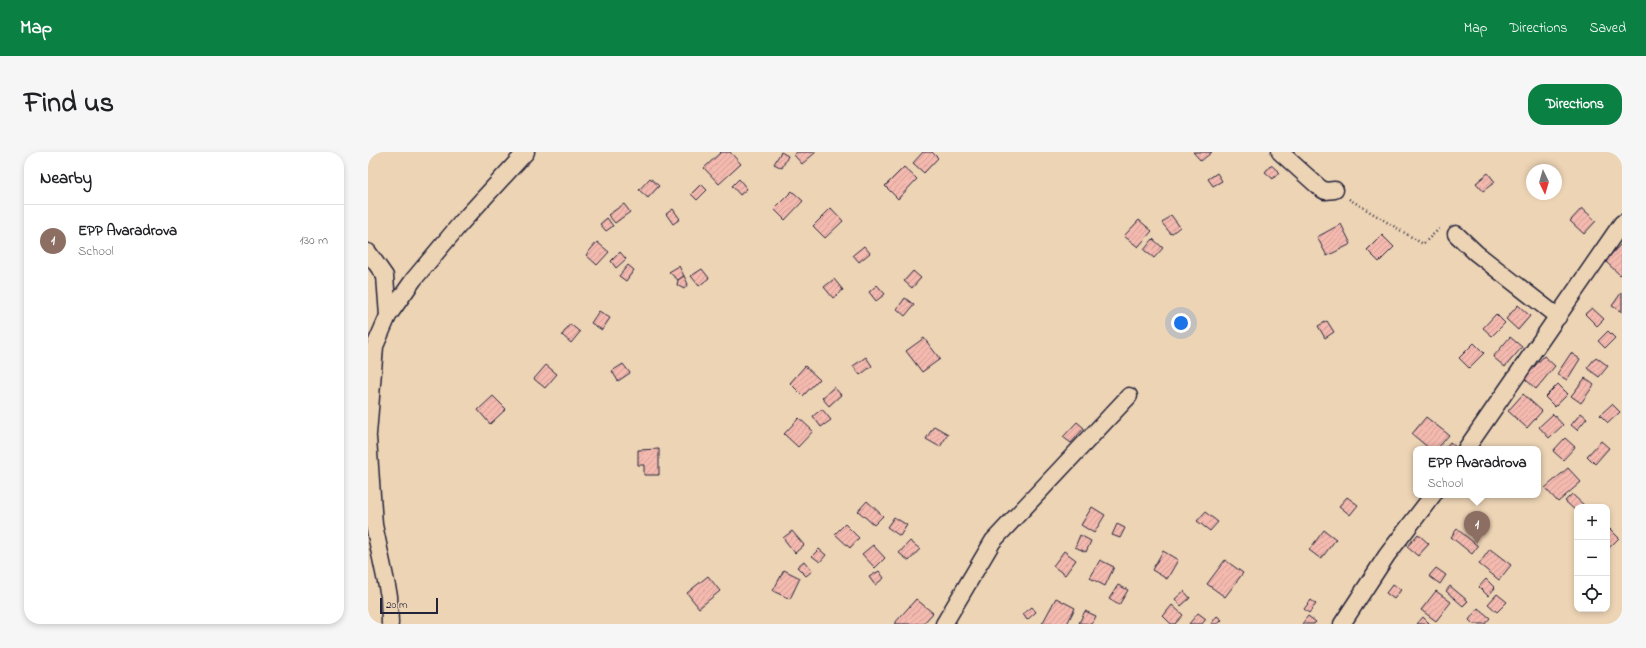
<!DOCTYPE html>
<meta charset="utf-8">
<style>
body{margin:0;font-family:"Indie Flower",sans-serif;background:#f6f6f6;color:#202124}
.controls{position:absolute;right:12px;bottom:12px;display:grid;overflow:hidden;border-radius:8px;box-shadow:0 2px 6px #0003}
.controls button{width:36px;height:36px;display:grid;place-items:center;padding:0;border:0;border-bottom:1px solid #e0e0e0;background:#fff;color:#202124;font:20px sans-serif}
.compass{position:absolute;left:1158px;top:12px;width:36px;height:36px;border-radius:50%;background:#fff;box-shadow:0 2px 6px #0003;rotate:175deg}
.scale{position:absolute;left:12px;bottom:10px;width:58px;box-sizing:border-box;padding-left:4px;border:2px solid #22223b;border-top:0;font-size:11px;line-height:14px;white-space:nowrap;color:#22223b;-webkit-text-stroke:3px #edd4b5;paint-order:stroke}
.you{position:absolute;left:813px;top:171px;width:14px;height:14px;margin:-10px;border:3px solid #fff;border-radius:50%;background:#1a73e8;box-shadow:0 0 0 6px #1a73e833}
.badge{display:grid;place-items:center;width:26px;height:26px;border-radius:50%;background:#0b8043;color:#fff;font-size:13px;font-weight:700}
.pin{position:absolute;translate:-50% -33px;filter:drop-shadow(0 1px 2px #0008)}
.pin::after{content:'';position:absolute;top:21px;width:14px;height:12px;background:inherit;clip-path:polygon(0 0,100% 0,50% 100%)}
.popup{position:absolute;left:1045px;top:294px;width:128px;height:52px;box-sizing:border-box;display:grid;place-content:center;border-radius:8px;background:#fff;filter:drop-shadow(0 1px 3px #0005);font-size:13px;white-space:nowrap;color:#757577}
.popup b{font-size:15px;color:#202124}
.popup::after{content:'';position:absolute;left:50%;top:100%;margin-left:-8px;border:8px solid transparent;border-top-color:#fff}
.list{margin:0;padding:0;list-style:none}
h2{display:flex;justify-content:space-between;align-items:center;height:52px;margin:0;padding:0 16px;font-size:17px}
h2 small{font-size:13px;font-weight:400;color:#757577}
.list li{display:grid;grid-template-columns:26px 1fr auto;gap:12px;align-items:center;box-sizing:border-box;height:72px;padding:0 16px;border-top:1px solid #e0e0e0}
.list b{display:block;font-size:15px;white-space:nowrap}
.list p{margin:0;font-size:13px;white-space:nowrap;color:#757577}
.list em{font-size:13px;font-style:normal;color:#757577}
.icon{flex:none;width:22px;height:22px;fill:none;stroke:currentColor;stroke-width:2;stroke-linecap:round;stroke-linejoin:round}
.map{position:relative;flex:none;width:1254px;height:472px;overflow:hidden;border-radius:16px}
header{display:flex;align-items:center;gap:24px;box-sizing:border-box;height:56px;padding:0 20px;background:#0b8043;color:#fff}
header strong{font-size:19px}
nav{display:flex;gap:22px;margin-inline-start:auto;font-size:14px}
.intro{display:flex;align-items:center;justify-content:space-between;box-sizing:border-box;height:96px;padding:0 24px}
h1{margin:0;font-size:28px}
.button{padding:10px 18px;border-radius:16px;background:#0b8043;color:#fff;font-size:14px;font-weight:700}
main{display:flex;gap:24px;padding:0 24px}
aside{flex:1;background:#fff;border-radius:16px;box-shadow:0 2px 6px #0003}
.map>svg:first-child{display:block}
.building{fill:url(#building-hatch);stroke:#22223b}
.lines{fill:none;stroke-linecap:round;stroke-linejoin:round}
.minor-casing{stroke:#22223b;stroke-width:19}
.path{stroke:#22223b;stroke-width:2.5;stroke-dasharray:1 3;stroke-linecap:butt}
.minor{stroke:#edd4b5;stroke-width:16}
</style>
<header>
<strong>Map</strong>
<nav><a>Map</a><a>Directions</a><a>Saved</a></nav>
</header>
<div class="intro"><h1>Find us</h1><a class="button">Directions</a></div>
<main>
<aside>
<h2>Nearby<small></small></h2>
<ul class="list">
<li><span class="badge" style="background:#8d6e63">1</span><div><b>EPP Avaradrova</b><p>School</p></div><em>130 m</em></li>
</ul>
</aside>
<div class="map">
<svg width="1254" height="472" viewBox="0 0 1254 472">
<defs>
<pattern id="building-hatch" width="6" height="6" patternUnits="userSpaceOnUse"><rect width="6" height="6" fill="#f4b9af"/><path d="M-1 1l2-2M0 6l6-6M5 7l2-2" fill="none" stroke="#d19f97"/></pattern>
</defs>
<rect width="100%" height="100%" fill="#edd4b5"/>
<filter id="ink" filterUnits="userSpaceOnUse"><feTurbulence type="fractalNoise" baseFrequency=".025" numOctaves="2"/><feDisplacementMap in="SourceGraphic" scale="8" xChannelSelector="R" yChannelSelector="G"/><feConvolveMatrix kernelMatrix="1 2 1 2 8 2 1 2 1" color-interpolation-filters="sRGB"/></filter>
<g filter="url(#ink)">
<g class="building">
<polygon points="353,0 362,0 373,12 351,32 336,16"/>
<polygon points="413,0 420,4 414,16 406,12"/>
<polygon points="429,0 448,0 434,12 426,3"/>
<polygon points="555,0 564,0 570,6 556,21 545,11"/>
<polygon points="825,0 844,0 833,9"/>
<polygon points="903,13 911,20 905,27 897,20"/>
<polygon points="536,15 549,27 530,47 517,34"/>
<polygon points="849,21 854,29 845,34 840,27"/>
<polygon points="1120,21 1127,30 1115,39 1108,31"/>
<polygon points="282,26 291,34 280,46 271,38"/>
<polygon points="371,27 379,37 372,43 364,34"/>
<polygon points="333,32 339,38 329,48 323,42"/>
<polygon points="424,39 435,49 417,68 406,57"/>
<polygon points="256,52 262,60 247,71 240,63"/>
<polygon points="463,56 475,69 457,86 445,74"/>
<polygon points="1214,56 1228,69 1216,82 1202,69"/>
<polygon points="305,57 312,67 305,72 298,62"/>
<polygon points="803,63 812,75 803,82 794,71"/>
<polygon points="239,66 245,74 238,79 232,72"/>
<polygon points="771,68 784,79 770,95 756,84"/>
<polygon points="973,72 983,92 959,104 949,85"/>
<polygon points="1014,83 1026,95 1011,110 999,98"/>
<polygon points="785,87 795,96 786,106 776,98"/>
<polygon points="229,90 241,100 229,113 218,103"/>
<polygon points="1254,91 1254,121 1252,123 1237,109"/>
<polygon points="496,94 502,101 491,110 485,103"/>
<polygon points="252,100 258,107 248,116 243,109"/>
<polygon points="260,113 266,118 258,129 251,124"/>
<polygon points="311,114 316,124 310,128 301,120"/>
<polygon points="334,117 341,126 331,134 323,124"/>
<polygon points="545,119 553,126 544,136 536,129"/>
<polygon points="316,124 320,132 316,137 309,133 310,128"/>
<polygon points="466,127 475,138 465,146 456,135"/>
<polygon points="509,133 517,142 508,149 501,140"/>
<polygon points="1253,141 1254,141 1254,160 1244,154"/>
<polygon points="537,146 546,153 537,164 529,157"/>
<polygon points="1150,153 1162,164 1150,178 1138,167"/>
<polygon points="1224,156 1236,167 1229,174 1217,162"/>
<polygon points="231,159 242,166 234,178 223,171"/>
<polygon points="1128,162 1137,171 1124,184 1115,176"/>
<polygon points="959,169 966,180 957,186 950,174"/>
<polygon points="202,172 212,180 203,191 194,183"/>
<polygon points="1240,179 1247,186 1237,196 1230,189"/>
<polygon points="1142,185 1154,195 1137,215 1125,205"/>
<polygon points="556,186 572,207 554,220 538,199"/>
<polygon points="1106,191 1116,201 1101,216 1091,206"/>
<polygon points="1203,201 1212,207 1199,228 1189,222"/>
<polygon points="1176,204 1187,214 1168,237 1156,226"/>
<polygon points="498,205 504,214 492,223 485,214"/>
<polygon points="1228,205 1240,214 1231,225 1219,216"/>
<polygon points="255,212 262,221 250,229 244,219"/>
<polygon points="178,213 189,222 177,236 166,227"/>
<polygon points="437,214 451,227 435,244 422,231"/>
<polygon points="1217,226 1226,233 1213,251 1203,244"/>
<polygon points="1190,232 1200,242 1187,255 1177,245"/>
<polygon points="466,235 473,243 461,254 454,246"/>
<polygon points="1155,242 1174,259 1159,276 1140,259"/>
<polygon points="125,244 138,257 122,272 110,258"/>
<polygon points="1244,252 1252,260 1240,271 1232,263"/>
<polygon points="454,257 463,268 453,275 445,264"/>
<polygon points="1213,261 1219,266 1209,278 1203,273"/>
<polygon points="1185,262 1195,273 1181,286 1171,275"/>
<polygon points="1058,265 1081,283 1069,297 1062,297 1044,282"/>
<polygon points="431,266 445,279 430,295 416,282"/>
<polygon points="709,270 716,276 703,291 695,285"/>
<polygon points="566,274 580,282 572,295 558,287"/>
<polygon points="1197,286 1207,295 1195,308 1185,299"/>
<polygon points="1233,289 1241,296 1227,312 1219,304"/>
<polygon points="1082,290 1090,297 1076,297"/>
<polygon points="291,297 291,323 276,323 276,313 270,313 270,298"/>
<polygon points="1200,316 1213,330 1190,350 1177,336"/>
<polygon points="1204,342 1218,355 1209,355 1209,360 1197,349"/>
<polygon points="979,345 990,353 982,363 971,354"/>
<polygon points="499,349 515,364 506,373 490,359"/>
<polygon points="724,355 737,363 726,381 713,373"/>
<polygon points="837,360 850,370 842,379 829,369"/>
<polygon points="526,365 539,373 532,384 519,375"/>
<polygon points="477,372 491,386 482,396 467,382"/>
<polygon points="749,372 757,376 752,386 744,383"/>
<polygon points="1089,377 1110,394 1104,402 1083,385"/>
<polygon points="1242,377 1251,386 1239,398 1239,380"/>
<polygon points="956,378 968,387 953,407 941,398"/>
<polygon points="424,379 436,393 427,401 415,386"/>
<polygon points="1050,382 1061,392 1050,404 1039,395"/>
<polygon points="712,383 723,389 718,400 707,395"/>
<polygon points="542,389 552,397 541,409 531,401"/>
<polygon points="505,393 517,406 507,416 494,402"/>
<polygon points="451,397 458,403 452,410 444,404"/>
<polygon points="1122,397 1143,413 1131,428 1111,412"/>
<polygon points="696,399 708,408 697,423 685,414"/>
<polygon points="795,399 810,408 799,427 784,418"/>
<polygon points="732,408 746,415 737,434 722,426"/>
<polygon points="857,408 875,421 857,445 839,432"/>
<polygon points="436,409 444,419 438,424 429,415"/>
<polygon points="1068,416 1078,423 1072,432 1061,424"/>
<polygon points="416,418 432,426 422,447 405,439"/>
<polygon points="511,419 516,426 507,433 501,425"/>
<polygon points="340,424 352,439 331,456 319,441"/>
<polygon points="1118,427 1127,436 1120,444 1111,435"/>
<polygon points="1025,432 1033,438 1026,447 1018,441"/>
<polygon points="750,433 760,438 751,453 741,447"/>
<polygon points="1082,434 1100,449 1095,454 1078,439"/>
<polygon points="816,439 822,446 813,454 807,447"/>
<polygon points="1068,439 1083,450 1068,469 1053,458"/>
<polygon points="1129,442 1139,450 1129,460 1120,452"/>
<polygon points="688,446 707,456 699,472 674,472"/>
<polygon points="548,447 565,461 555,472 526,472"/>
<polygon points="943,448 948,452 941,461 936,457"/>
<polygon points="804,453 815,463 807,472 803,472 795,464"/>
<polygon points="664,455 668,460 659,468 655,462"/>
<polygon points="1110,456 1122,466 1117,472 1105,472 1101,468"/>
<polygon points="717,459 728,464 724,472 711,471"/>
<polygon points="830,461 838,467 834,472 821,472"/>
<polygon points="849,464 854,468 850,472 843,472"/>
<polygon points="940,464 948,470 946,472 934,472"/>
<polygon points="1055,465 1062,472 1049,472"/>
</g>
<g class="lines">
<g class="minor-casing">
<g id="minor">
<polyline points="912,0 952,36 957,39 967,38"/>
<polyline points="1088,82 1108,101 1190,165"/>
<polyline points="0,100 17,124 20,164"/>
<polyline points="0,282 7,194 20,164 46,127 93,71 158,0"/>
<polyline points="0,286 6,373 21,444 22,472"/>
<polyline points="1098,297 1254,71"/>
<polyline points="576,472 625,389 761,244"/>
<polyline points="974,472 1019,403 1065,343"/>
</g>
</g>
<polyline class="path" points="981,47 1055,92 1071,77"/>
<use href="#minor" class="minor"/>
</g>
</g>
</svg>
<div class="controls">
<button>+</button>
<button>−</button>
<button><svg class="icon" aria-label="locate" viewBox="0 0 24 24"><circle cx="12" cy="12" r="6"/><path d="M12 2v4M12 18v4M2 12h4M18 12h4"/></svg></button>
</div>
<svg class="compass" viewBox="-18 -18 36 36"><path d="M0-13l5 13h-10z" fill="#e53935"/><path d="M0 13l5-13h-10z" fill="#757577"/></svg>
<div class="scale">20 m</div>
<div class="you"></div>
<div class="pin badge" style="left:1109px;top:392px;background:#8d6e63">1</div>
<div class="popup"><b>EPP Avaradrova</b>School</div>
</div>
</main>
